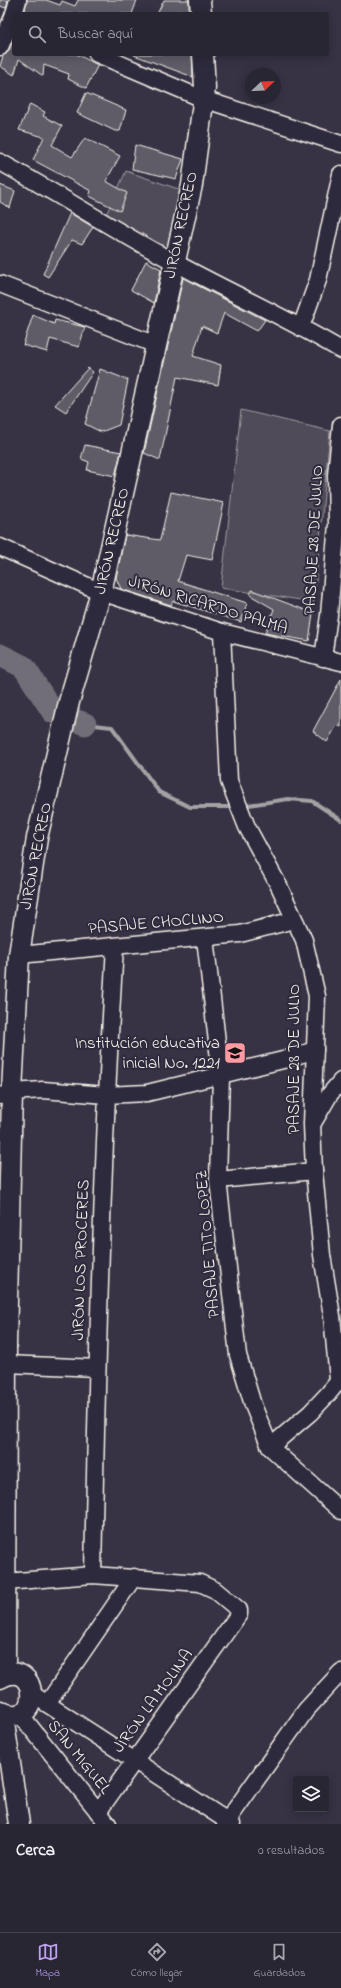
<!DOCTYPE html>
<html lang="es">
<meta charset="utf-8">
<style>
body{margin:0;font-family:"Indie Flower",sans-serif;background:#35323f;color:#f1f3f6}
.controls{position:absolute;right:12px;bottom:12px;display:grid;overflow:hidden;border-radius:4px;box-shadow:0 2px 10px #0003}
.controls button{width:36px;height:36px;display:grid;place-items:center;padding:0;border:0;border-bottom:1px solid #45434e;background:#292633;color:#f1f3f6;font:20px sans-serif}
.compass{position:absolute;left:245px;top:68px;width:36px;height:36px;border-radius:50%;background:#292633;box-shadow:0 2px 10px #0003;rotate:67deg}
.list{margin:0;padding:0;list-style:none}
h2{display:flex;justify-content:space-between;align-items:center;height:52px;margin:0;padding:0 16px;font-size:17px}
h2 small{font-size:13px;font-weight:400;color:#a5a5ac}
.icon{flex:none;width:22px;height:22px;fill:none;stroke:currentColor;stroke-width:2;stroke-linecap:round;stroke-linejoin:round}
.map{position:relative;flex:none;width:341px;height:1824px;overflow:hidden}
.search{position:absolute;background:#292633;box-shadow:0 2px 10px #0003;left:12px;right:12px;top:12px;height:44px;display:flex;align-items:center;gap:10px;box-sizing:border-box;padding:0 14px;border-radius:4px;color:#a5a5ac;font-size:15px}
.sheet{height:108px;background:#292633}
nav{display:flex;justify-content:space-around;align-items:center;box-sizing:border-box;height:56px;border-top:1px solid #45434e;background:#292633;font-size:11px;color:#a5a5ac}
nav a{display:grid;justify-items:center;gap:2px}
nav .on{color:#bca0f2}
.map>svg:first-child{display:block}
.green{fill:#504b59;stroke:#a29ea0}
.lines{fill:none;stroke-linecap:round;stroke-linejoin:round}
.stream{stroke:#a6a2a4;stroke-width:4}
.river{stroke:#726e77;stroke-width:23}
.building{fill:#5f5c67;stroke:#f4f1e8}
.minor-casing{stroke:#f4f1e8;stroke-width:19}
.major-casing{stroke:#f4f1e8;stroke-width:23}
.minor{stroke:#2f2a3d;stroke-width:16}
.major{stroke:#2f2a3d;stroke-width:20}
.labels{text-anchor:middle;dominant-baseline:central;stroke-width:4;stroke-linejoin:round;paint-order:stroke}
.street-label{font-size:17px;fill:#f4f1e8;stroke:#2f2a3d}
.poi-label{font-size:17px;fill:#f4f1e8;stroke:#2f2a3d;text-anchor:end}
</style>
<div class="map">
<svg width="341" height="1824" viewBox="0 0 341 1824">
<rect width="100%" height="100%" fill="#373244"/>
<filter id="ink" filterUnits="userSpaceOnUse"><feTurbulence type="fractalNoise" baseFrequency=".025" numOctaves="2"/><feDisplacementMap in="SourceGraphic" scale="8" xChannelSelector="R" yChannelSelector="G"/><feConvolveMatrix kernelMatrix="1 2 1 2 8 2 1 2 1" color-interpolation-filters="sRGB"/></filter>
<g filter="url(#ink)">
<g class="green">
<polygon points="126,171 187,192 174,257 105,217"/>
<polygon points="241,410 330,431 314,602 221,588"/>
</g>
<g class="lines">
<g class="stream">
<polyline points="85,724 112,727 159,792 190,807 235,807"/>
<polyline points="242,806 288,799 312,801 341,820"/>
</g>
<polyline class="river" points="0,655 24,667 53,712 85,724"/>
</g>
<g class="building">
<polygon points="0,0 8,0 6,8 0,6"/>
<polygon points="27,0 46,0 60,5 62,1 75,6 78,0 137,0 132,14 34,14 25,10"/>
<polygon points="164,0 189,0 189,10 157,14"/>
<polygon points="14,38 14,54 76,54 98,65 86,88 68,79 69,74 44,65 43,76 19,59 14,75 0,66 3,56 9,51"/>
<polygon points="134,54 192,54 193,77 134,55"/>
<polygon points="86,93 126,110 120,131 115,131 77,113"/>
<polygon points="30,104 45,112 43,116 62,126 52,145 72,157 85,138 120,156 106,181 127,193 120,211 89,196 91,191 33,160 44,137 19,130"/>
<polygon points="135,145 183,159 176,179 132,169"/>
<polygon points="0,185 15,191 10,208 0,202"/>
<polygon points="70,213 93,227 82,244 72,240 48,277 43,274"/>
<polygon points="146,261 161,269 154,303 131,290"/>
<polygon points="183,278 265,320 257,331 224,313 217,333 202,326 193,356 221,365 218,385 177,377 160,460 144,453"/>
<polygon points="33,315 54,324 55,320 85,327 79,347 50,339 47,352 23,345"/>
<polygon points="88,368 93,372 66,412 55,405"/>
<polygon points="100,369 128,380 119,425 101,432 85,424"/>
<polygon points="85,445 121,452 115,476 87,470 89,462 81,459"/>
<polygon points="171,492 224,503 212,560 186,555 178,581 247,603 241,622 173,601 171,605 121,589 116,578 125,535 160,540"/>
<polygon points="252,590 313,613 309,641 265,633 274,609 250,595"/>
<polygon points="341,679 341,727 337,725 327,742 313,731"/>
</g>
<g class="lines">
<g class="minor-casing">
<g id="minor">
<polyline points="14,14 18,0"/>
<polyline points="0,47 14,14"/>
<polyline points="97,54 203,99 341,144"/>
<path d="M0,162c59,32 115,69 174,100 55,30 113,56 167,88"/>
<polyline points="0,284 156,345"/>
<polyline points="301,327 318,280 341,174"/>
<polyline points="0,547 101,592 222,632 341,662"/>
<polyline points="222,632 229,781 247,827 279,886 304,940 317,996 312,1124 314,1171 322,1255 332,1316 338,1380 341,1383"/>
<polyline points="323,658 329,615 337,524 336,475 341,425"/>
<polyline points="205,938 221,1076 218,1180 238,1355 253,1405 270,1447 341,1511"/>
<polyline points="19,955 240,934 294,920"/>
<polyline points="0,1096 12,1092 43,1090 106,1095 147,1093 283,1060 315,1050"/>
<polyline points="313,1123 330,1094 341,1081"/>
<polyline points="218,1180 314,1171"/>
<polyline points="7,1364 97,1368"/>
<polyline points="270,1447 310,1413 328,1394 341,1378"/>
<path d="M93,1575c4,-210 9,-419 22,-628"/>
<polyline points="5,1582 93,1575 200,1583 215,1590 239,1610 239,1614 98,1812"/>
<polyline points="32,1694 232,1824"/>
<polyline points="47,1704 134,1577"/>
<polyline points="20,1714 108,1824"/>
<polyline points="225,1824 306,1710 341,1672"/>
</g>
</g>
<g class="major-casing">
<g id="major">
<polyline points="200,0 201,14"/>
<polyline points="5,1675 6,1344 12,1092 19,955 37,838 69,702 101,592 192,185 205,88 203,54"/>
<path d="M0,1678c40,-23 43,56 0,33"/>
<polyline points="5,1714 4,1723 19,1824"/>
</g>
</g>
<use href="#minor" class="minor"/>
<use href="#major" class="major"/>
</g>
</g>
<defs>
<g id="school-square" transform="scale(1.15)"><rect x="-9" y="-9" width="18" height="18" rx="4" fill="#ff9aa2" stroke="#2f2a3d"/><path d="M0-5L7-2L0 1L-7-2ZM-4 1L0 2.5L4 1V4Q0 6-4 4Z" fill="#111"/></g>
</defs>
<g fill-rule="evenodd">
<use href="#school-square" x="235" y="1053"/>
</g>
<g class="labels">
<g class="street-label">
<text transform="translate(181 225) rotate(-78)">JIRÓN RECREO</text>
<text transform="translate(314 540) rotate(-87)">PASAJE 28 DE JULIO</text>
<text transform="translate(112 541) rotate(-77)">JIRÓN RECREO</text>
<text transform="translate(208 605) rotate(17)">JIRÓN RICARDO PALMA</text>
<text transform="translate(36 856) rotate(-79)">JIRÓN RECREO</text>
<text transform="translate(156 923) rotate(-5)">PASAJE CHOCLINO</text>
<text transform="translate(294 1059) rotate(-90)">PASAJE 28 DE JULIO</text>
<text transform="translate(208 1244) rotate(-95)">PASAJE TITO LOPEZ</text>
<text transform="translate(81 1260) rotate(-88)">JIRÓN LOS PROCERES</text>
<text transform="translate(153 1701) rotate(-54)">JIRÓN LA MOLINA</text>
<text transform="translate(79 1757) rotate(51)">SAN MIGUEL</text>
</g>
<g class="poi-label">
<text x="220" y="1043">Institución educativa<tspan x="220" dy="20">inicial No. 1221</tspan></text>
</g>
</g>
</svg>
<div class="controls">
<button><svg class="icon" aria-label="layers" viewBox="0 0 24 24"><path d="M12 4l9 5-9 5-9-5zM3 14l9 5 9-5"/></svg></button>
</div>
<svg class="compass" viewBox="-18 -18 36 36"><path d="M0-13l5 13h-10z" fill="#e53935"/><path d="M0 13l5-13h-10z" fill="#a5a5ac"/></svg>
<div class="search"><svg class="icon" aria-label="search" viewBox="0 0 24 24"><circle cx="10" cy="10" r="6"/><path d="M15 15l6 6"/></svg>Buscar aquí</div>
</div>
<section class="sheet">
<h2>Cerca<small>0 resultados</small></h2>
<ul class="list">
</ul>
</section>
<nav>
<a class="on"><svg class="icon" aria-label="map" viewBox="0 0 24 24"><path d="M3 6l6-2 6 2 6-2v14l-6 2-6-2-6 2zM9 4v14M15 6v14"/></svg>Mapa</a>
<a><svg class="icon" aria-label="directions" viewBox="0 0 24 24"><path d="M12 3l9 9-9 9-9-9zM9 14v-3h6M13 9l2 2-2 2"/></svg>Cómo llegar</a>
<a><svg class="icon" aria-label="saved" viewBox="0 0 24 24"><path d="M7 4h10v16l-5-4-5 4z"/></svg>Guardados</a>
</nav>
